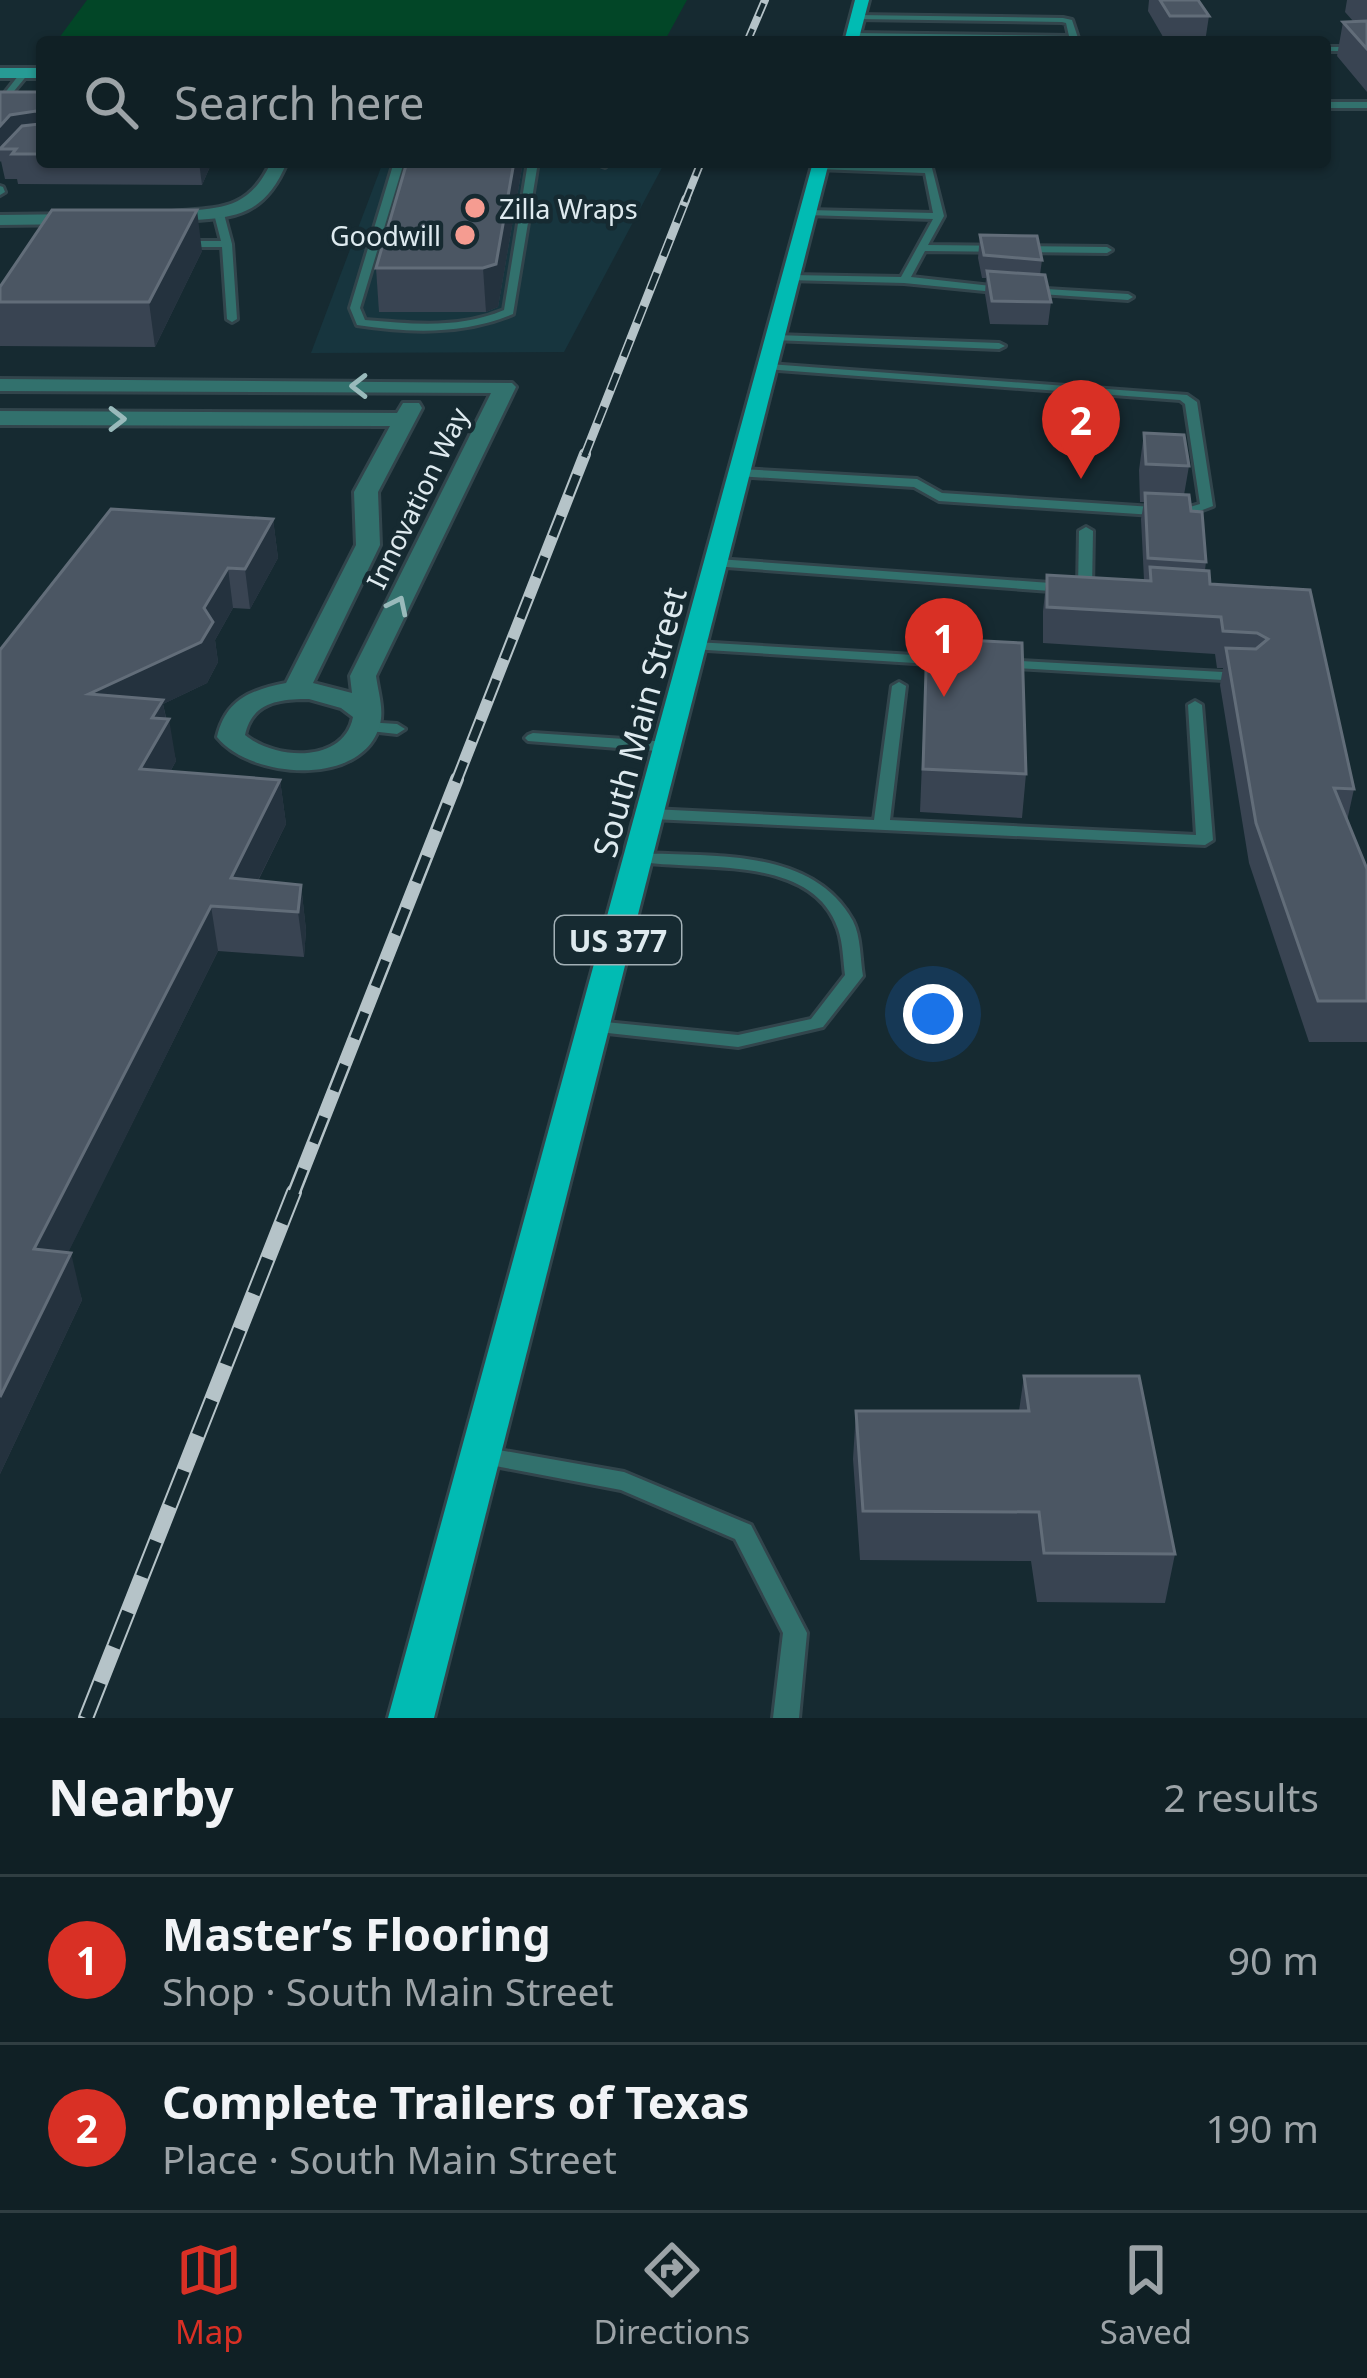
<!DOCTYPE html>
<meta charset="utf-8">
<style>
body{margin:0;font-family:"Noto Sans",sans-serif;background:#1e2d32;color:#f1f3f6}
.you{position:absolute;left:933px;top:1014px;width:42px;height:42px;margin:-30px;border:9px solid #fff;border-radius:50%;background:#1a73e8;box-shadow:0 0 0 18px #1a73e833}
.badge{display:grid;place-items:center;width:78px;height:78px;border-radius:50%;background:#d93025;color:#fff;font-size:39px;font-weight:700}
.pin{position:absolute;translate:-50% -99px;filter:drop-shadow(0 3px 6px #0008)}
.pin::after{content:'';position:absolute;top:63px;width:42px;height:36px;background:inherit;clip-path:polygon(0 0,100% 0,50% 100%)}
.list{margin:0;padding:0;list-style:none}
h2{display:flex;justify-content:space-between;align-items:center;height:156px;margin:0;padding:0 48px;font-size:51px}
h2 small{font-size:39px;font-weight:400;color:#9ca3a7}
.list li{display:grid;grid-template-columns:78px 1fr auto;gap:36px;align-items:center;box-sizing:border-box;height:168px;padding:0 48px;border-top:3px solid #303e42}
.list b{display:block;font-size:45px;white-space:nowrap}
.list p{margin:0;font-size:39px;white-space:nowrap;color:#9ca3a7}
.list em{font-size:39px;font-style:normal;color:#9ca3a7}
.icon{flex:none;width:66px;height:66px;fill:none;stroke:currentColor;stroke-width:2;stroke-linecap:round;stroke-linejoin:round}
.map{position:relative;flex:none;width:1367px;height:1718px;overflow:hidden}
.search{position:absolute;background:#102025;box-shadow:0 3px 9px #0004;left:36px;right:36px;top:36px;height:132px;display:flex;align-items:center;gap:30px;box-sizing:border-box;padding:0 42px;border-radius:12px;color:#9ca3a7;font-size:45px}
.sheet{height:492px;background:#102025}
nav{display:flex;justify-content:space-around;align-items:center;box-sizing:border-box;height:168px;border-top:3px solid #303e42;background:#102025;font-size:33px;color:#9ca3a7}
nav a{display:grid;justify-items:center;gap:6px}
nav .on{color:#d93025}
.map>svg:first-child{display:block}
.built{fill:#17353e}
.green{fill:#024627}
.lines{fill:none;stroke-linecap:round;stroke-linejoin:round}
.lane-casing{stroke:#32454c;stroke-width:6}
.street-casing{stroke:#32454c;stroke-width:6}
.secondary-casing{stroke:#32454c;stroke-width:6}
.primary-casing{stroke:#32454c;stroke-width:6}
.lane{fill:#32716d;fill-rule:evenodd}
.street{fill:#32716d;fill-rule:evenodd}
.secondary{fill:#279b95;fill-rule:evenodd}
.primary{fill:#01bbb3;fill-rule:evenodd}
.rail-far4-casing{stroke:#b5c3c8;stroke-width:8}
.rail-far3-casing{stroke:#b5c3c8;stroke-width:9}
.rail-far2-casing{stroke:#b5c3c8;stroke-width:12}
.rail-far1-casing{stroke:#b5c3c8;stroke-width:14}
.rail-casing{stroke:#b5c3c8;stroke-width:16}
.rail-far4{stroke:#162a31;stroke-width:4.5;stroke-dasharray:14;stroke-linecap:butt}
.rail-far3{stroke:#162a31;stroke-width:6;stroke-dasharray:18;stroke-linecap:butt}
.rail-far2{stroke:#162a31;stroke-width:8;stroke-dasharray:22;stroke-linecap:butt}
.rail-far1{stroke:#162a31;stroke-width:9;stroke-dasharray:28;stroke-linecap:butt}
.rail{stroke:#162a31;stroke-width:12;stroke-dasharray:38;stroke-linecap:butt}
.wall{fill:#394452}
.shaded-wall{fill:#24323e}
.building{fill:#4b5663;stroke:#626d79;stroke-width:3}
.oneway{stroke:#99babb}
.poi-dot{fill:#f59c91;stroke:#162a31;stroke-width:4.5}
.labels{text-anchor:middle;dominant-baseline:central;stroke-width:9;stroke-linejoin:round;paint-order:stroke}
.far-poi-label{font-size:27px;fill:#deeaef;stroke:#162a31;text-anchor:start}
.far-street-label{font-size:27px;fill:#deeaef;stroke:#162a31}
.shield{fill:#162a31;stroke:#a2b0b6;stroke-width:3}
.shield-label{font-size:30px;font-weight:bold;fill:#deeaef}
.street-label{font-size:33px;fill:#deeaef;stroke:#162a31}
</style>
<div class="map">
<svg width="1367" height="1718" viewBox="0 0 1367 1718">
<rect width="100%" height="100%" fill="#162a31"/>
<polygon class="built" points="383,162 665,162 564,352 311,353"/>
<polygon class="green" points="87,0 687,0 664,42 56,42"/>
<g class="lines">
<g class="lane-casing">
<g id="lane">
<polygon points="858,15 1063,18 1072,20 1078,38 1074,40 850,37 853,33 1069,36 1066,23 1062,22 855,19"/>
<rect x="1325" y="47" width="42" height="4"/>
<polygon points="22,71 29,73 0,108 0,99"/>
<rect x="1325" y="102" width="42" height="6"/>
<path d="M394,162h10l-44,146 5,12c48,4 94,9 139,-10l24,-148h10l-25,152c-50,21 -104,19 -156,11l-7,-17z"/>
<polygon points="601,162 611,162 605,167 602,166"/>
<polygon points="820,164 932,168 944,216 928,245 1107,247 1112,250 1107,253 925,251 911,277 1009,288 1009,292 1005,293 904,283 788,280 787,278 792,275 901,277 933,219 806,215 806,211 809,210 933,213 925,173 817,169 815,167"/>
<polygon points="0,186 3,187 5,192 0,195"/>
<polygon points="219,211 224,214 232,244 237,319 232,322 227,319 222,247 180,247 175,244 180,241 221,241 214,214"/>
<polygon points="1030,288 1128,294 1133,297 1128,300 1026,293 1025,291"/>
<polygon points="777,335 999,343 1005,346 999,349 773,340 773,336"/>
<polygon points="769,364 1187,395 1197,402 1213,506 1184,517 939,501 914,487 737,476 737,470 741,469 917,479 942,493 1183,509 1200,504 1185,404 1180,400 765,369 763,367"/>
<polygon points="1086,527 1093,531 1092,589 1085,593 1078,589 1079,531"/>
<polygon points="718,559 1064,584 1071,588 1064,592 713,566 711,563"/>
<polygon points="696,642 947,657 954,661 947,665 691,649 689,646"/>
<polygon points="1003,660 1241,673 1248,677 1241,681 998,667 996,664"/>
<polygon points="899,682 906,686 890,820 1196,835 1188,705 1195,701 1202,705 1213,840 1205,845 652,819 644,814 652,809 874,820 892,686"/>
<polygon points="366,722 397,724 405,729 397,734 361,730 358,727"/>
<polygon points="533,733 670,742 678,747 670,752 528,741 525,738 528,735"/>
<path d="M640,853c71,4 173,-6 213,68 8,16 7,37 10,55l-40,51 -85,20 -149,-16 -3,-4 9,-6 143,14 73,-16 34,-44c-2,-15 -2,-32 -7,-46 -26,-77 -143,-57 -204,-68l-2,-3z"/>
<polygon points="482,1447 624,1472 751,1525 807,1633 799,1718 773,1718 783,1633 735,1539 621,1490 474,1462 471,1456 474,1450"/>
</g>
</g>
<g class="street-casing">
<g id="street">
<path d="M271,162h16c-27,65 -65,54 -127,61l-9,-5 9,-5c52,-6 87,3 111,-51z"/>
<polygon points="0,215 82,214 91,219 82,224 0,225"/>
<path d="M0,379l512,4 4,4 -140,289c2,15 8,33 4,48 -16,64 -130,55 -163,13 9,-38 34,-47 69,-54l70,-138 -2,-53 36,-66 -390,-1v-14l397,2 6,-10h16l3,5 -44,84 2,53 -67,138 39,10 -2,-17 141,-283 -491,-2zM309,699l32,9 12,9c-9,47 -78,43 -108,18 7,-33 34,-36 64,-36z"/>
</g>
</g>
<g class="secondary-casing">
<rect id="secondary" x="0" y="68" width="42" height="10"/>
</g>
<g class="primary-casing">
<g id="primary">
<polygon points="855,0 869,0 858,42 844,42"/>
<polygon points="813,162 829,162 434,1718 388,1718"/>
</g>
</g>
<use href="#lane" class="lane"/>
<use href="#street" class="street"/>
<use href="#secondary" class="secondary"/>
<use href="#primary" class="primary"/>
<g class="rail-far4-casing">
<g id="rail-far4">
<polyline points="747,42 765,0"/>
<polyline points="685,202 701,162"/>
</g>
</g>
<g class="rail-far3-casing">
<polyline id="rail-far3" points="584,457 686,199"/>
</g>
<g class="rail-far2-casing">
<polyline id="rail-far2" points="456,782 585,454"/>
</g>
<g class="rail-far1-casing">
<polyline id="rail-far1" points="293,1195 457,779"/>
</g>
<g class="rail-casing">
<polyline id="rail" points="86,1718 294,1192"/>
</g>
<use href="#rail-far4" class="rail-far4"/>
<use href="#rail-far3" class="rail-far3"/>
<use href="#rail-far2" class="rail-far2"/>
<use href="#rail-far1" class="rail-far1"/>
<use href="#rail" class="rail"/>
</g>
<g class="wall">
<polygon points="1149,0 1198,0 1209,16 1205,42 1166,42 1148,11"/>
<polygon points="1347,0 1367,0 1367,92 1337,56 1343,22 1353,21 1345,12"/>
<polygon points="42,87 42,162 212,162 202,185 18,184 17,179 5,179 1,161 0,162 0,92 38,92"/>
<polygon points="523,162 498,307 486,312 379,312 376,268"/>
<polygon points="980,235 1042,260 1040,275 1051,302 1048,325 990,324 985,294 986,278 982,278 978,258"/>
<polygon points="202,251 155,347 0,346 0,287"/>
<polygon points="1144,433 1189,466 1184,495 1191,511 1206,562 1205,570 1210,584 1310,590 1354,789 1347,821 1367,869 1367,1042 1309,1042 1249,863 1220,685 1223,668 1217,668 1215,654 1043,643 1043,611 1047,575 1144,580 1141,519 1144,502 1140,502 1139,470"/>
<polygon points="273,519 278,558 250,609 233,608 215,640 218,662 207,683 163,704 176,761 170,772 280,780 286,824 258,881 301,885 306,930 304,957 218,951 68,1252 82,1300 0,1474 0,650"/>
<polygon points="927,638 1026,774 1022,818 920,812"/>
<polygon points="1024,1376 1175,1554 1165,1603 1037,1602 1031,1561 860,1560 853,1459 856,1411 1019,1411"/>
</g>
<g class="shaded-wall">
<polygon points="36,111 41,141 0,149 0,126 10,115"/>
<polygon points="199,162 212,162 202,185"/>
<polygon points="514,162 523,162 498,307 486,312 483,268"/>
<polygon points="197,210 202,251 155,347 149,302"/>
<polygon points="273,519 278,558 250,609 245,569"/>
<polygon points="228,568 233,608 215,640 218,662 207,683 163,704 167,724 169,719 176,761 147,812 89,694 204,608"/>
<polygon points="280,780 286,824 244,908 231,878"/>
<polygon points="301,885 306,930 304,957 298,912"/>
<polygon points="211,906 218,951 46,1297 34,1249"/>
<polygon points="71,1253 82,1300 0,1474 0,1397"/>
</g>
<g class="building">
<polygon points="1160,0 1198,0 1209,16 1170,16"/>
<polygon points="1367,21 1367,49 1343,22"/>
<polygon points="42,87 42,154 12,154 16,149 0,149 22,126 40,124 41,115 36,111 10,115 0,126 0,92 38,92"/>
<polygon points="407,162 514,162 496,264 483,268 376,268"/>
<polygon points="52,210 197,210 149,302 0,302 0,287"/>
<polygon points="980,235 1037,236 1042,260 984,255"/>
<polygon points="987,271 1045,275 1051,302 992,301"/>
<polygon points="1144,433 1184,435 1189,466 1146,464"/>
<polygon points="1145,493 1189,495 1191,511 1202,512 1206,562 1148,558"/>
<polygon points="111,509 273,519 245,569 228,568 204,608 213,622 201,642 89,694 163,700 152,718 169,719 140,769 280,780 231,878 301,885 298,912 211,906 34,1249 71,1253 0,1397 0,650"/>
<polygon points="1150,567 1209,571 1210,584 1310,590 1354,789 1334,788 1367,869 1367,1001 1318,1001 1256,823 1226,648 1256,649 1268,639 1257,633 1223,631 1221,617 1047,607 1047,575 1151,581"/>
<polygon points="927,638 1022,643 1026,774 923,769"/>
<polygon points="1024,1376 1139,1376 1175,1554 1044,1553 1039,1512 863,1511 856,1411 1029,1411"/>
</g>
<defs><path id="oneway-chevron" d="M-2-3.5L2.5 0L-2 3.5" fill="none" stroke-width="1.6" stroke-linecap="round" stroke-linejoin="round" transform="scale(3)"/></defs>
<g class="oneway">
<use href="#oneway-chevron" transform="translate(359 386) rotate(-180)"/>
<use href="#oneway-chevron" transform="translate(117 419)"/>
<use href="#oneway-chevron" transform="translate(398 605) rotate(-64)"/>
</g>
<g class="poi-dot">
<circle cx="475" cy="208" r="12"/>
<circle cx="465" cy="235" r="12"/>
</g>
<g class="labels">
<g class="far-poi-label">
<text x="499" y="208">Zilla Wraps</text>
<text x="441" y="235" text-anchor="end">Goodwill</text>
</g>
<g class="far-street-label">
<text transform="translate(417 498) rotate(-64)">Innovation Way</text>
</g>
<rect class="shield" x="555" y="916" width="126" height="48" rx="9"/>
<g class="shield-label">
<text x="618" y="940">US 377</text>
</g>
<g class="street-label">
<text transform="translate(639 722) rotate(-75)">South Main Street</text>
</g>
</g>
</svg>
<div class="you"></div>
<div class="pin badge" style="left:944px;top:697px">1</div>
<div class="pin badge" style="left:1081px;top:479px">2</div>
<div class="search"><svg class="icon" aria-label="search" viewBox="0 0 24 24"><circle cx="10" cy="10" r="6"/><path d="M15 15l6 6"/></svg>Search here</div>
</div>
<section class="sheet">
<h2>Nearby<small>2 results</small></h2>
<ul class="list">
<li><span class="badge">1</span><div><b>Master’s Flooring</b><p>Shop · South Main Street</p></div><em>90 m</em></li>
<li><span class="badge">2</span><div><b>Complete Trailers of Texas</b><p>Place · South Main Street</p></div><em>190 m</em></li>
</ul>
</section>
<nav>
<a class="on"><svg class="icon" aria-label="map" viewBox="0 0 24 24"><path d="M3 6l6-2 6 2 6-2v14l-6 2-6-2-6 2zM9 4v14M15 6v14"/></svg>Map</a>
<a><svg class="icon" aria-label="directions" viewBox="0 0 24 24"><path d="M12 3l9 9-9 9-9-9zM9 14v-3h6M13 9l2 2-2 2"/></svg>Directions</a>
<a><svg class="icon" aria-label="saved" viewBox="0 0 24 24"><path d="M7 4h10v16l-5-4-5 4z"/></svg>Saved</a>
</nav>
